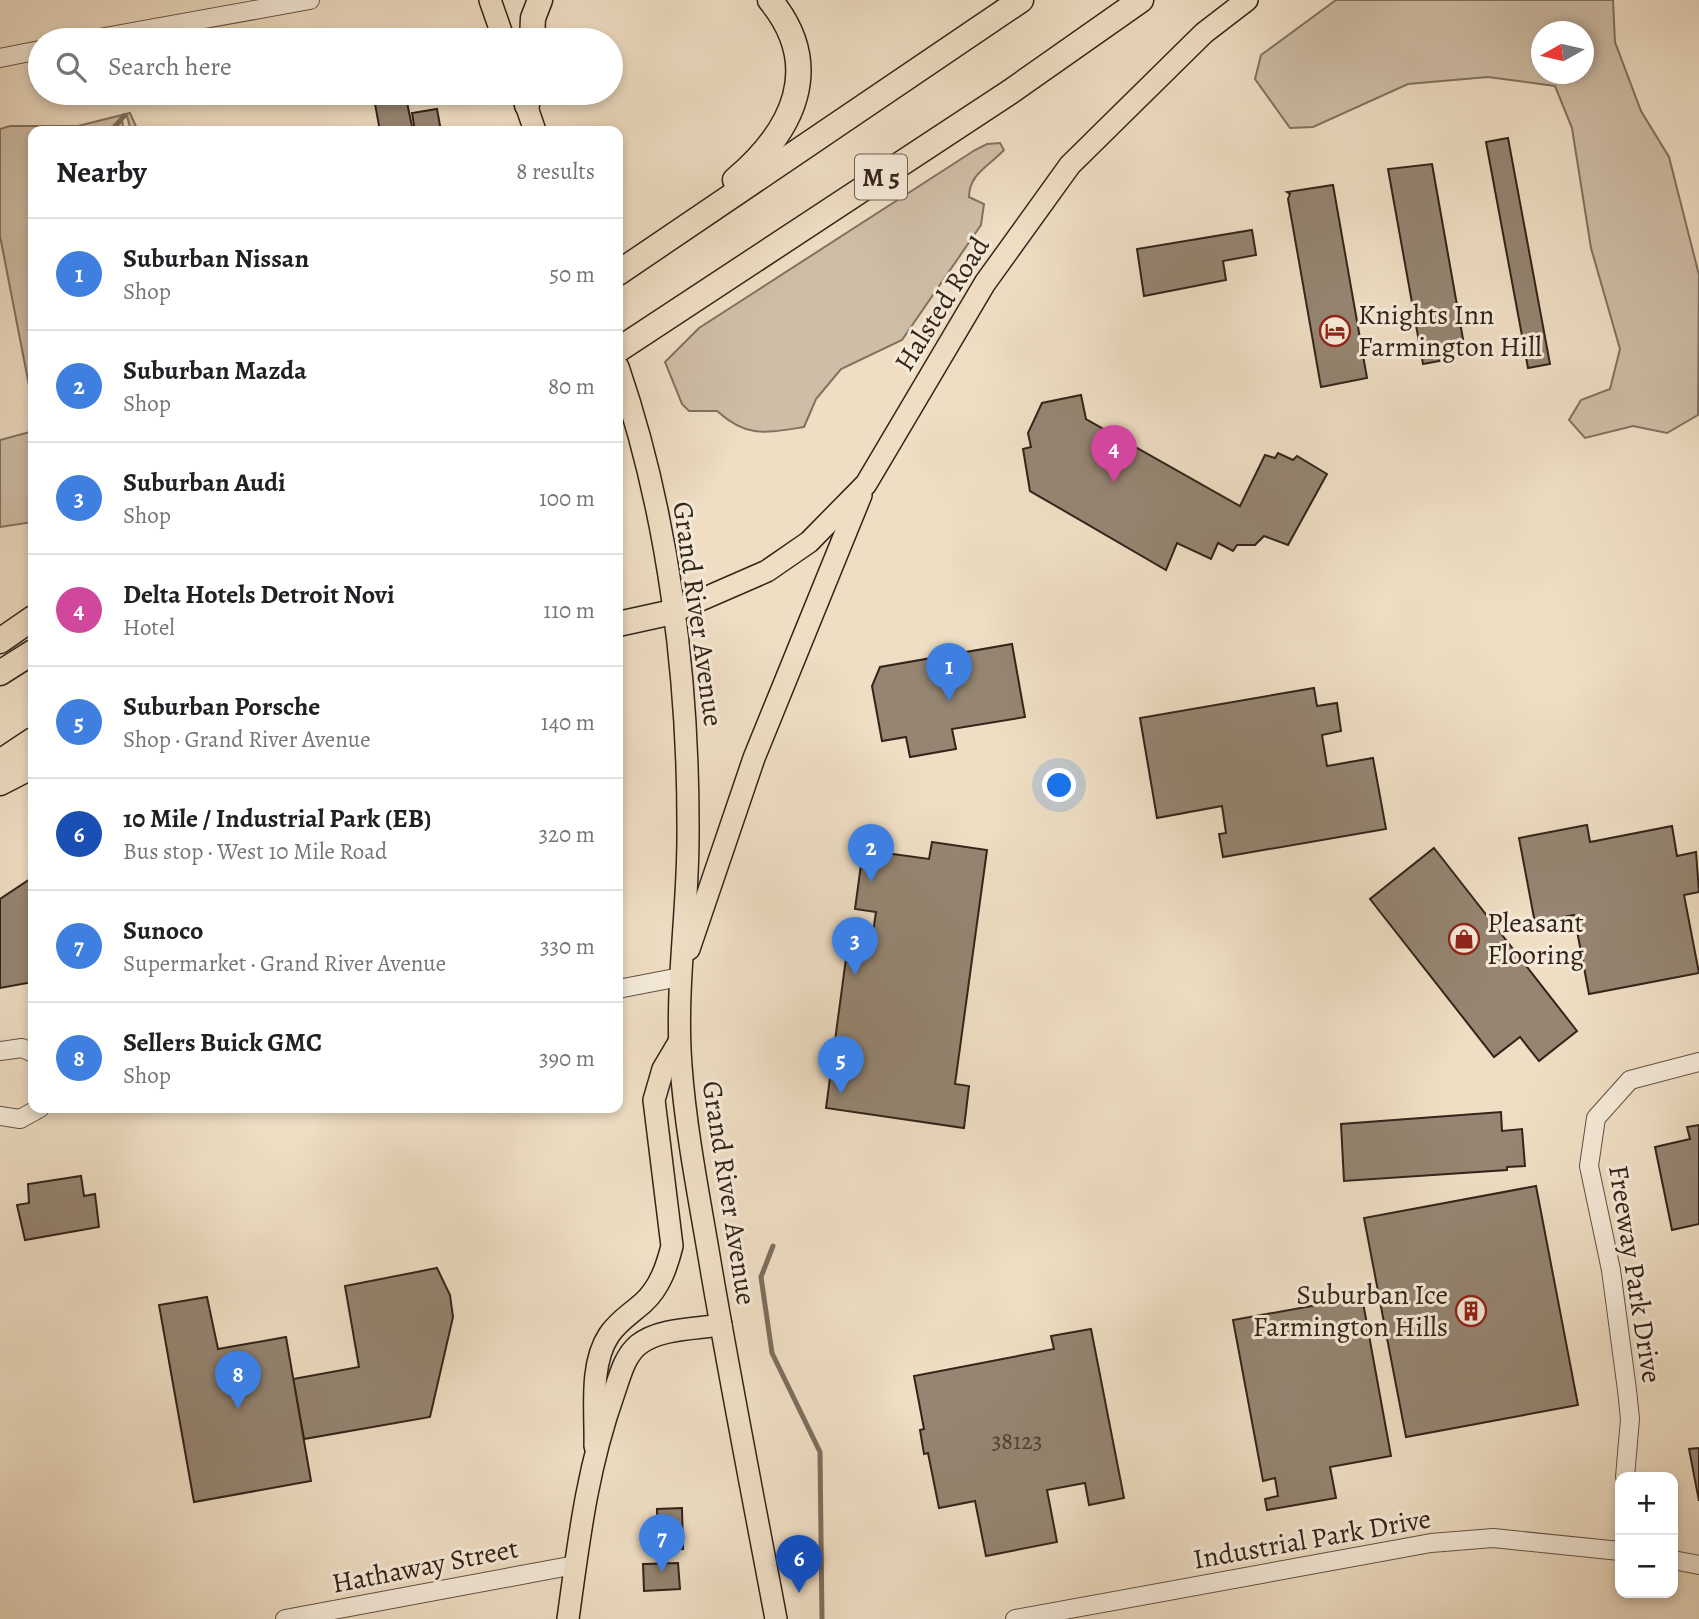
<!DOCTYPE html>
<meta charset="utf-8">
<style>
body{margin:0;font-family:Alegreya,serif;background:#f6f6f6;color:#202124}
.controls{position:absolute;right:21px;bottom:21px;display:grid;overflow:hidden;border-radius:14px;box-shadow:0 4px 10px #0003}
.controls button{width:63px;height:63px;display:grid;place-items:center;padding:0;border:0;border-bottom:2px solid #e0e0e0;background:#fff;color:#202124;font:35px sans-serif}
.compass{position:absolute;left:1531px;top:21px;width:63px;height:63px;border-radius:50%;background:#fff;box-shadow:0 4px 10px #0003;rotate:262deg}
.you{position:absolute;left:1060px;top:786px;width:24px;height:24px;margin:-18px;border:5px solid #fff;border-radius:50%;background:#1a73e8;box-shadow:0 0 0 10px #1a73e833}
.badge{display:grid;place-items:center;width:46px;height:46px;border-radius:50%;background:#111827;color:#fff;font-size:23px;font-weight:700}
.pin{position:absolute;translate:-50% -58px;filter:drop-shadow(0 2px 4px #0008)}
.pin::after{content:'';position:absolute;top:37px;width:24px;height:21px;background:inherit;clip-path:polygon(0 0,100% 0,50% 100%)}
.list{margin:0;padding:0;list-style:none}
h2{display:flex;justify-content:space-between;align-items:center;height:91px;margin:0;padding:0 28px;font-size:30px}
h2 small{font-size:23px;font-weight:400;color:#757577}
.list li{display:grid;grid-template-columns:46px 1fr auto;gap:21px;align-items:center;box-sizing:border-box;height:112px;padding:0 28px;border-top:2px solid #e0e0e0}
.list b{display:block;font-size:26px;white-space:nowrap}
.list p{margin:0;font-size:23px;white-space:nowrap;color:#757577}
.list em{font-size:23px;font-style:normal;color:#757577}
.icon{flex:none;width:38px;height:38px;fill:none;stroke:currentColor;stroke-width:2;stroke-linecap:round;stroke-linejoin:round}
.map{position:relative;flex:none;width:1699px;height:1619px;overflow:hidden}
.search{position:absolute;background:#fff;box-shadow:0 4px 10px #0003;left:28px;top:28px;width:595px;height:77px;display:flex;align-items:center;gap:18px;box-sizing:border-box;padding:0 24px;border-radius:38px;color:#757577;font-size:26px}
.panel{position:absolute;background:#fff;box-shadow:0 4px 10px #0003;left:28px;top:126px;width:595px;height:987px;border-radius:14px}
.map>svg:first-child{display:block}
.green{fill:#cfbea7;stroke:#817160;stroke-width:2;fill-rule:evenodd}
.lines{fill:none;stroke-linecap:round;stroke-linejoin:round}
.stream{stroke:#7d6e5d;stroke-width:5}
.building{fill:#958572;stroke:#33241a;stroke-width:2}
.minor-casing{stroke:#625244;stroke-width:20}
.major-casing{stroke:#33241a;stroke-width:24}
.highway-casing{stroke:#33241a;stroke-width:27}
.minor{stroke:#f5ead9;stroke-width:18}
.major{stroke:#efdec4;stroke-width:21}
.highway{stroke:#efdec4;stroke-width:24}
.labels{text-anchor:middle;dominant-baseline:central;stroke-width:6;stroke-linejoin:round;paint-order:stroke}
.number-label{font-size:24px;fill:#4c3c30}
.shield{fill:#f5ead9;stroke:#6d5f53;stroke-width:2}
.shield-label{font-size:26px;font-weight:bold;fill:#33241a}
.street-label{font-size:28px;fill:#33241a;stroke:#f5ead9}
.poi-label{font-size:28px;fill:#33241a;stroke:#f5ead9;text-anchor:start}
</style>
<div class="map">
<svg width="1699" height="1619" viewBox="0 0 1699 1619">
<rect width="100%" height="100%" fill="#efdec4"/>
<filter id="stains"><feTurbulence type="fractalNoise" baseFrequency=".00286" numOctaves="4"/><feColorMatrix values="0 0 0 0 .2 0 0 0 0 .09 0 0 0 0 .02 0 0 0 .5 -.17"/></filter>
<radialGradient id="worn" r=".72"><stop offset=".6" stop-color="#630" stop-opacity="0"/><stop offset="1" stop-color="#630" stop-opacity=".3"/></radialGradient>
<g class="green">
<path d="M1336,0h277l2,42 26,69 28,46 30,118 -1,140 -31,18 -34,-7 -48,12 -16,-18 12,-20 29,-11 10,-40 -29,-101 -19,-120 -17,-42 -67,-9 -80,7 -95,43 -23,1 -35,-49 6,-24zM1542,32h42v42h-42z"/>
<polygon points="130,113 138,131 131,131 127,116 121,116 124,131 33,131 33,406 0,236 0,129 10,126 78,126"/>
<path d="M1000,143l4,7c-15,16 -35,24 -35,47l15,7 -3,21 -79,115 -61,29 -25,30 -12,28c-39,6 -57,11 -87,-16h-28l-7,-7 -17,-42 34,-34 276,-178 12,-6z"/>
<polygon points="33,414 33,522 0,527 0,440 30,432"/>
</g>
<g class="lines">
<g class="stream">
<polyline points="111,131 124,116"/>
<polyline points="773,1246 761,1277 772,1353 820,1452 822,1619"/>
</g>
</g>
<g class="building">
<polygon points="373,93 405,93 413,131 380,131"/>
<polygon points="437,109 441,131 415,131 412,113"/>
<polygon points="1508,138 1550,364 1528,368 1486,142"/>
<polygon points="1432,164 1466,356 1423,364 1388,169"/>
<polygon points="1333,185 1367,378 1321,387 1288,199 1290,194 1287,192"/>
<polygon points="1252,230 1256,255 1223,261 1226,280 1144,296 1137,249"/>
<polygon points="1081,395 1086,419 1240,506 1265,455 1275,458 1278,453 1293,460 1297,456 1327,474 1288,545 1264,536 1255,545 1237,545 1233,551 1218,543 1211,559 1177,543 1166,570 1030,491 1023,449 1031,447 1028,433 1042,403"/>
<polygon points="1012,644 1025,717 952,729 956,749 910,757 906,737 882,741 872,686 880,667"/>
<polygon points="1314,688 1317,706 1337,703 1341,731 1322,735 1327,766 1373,758 1386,829 1223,857 1219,834 1226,833 1222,806 1157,818 1140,718"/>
<polygon points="1587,825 1590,842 1672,826 1677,856 1696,852 1699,892 1684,895 1699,973 1589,994 1574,915 1535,923 1519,838"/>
<polygon points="932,842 987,850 955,1084 969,1086 964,1128 826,1108 849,936 872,939 876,912 855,909 863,850 929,859"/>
<polygon points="1434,848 1577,1031 1539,1061 1520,1037 1494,1057 1370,899"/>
<polygon points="33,877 33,982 0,988 0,899"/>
<polygon points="1501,1112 1502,1131 1522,1129 1525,1166 1507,1167 1507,1170 1344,1181 1341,1124"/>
<polygon points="1699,1125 1699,1224 1672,1230 1655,1147 1690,1139 1687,1127"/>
<polygon points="81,1176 84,1196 95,1194 99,1227 25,1240 17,1205 29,1203 28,1184"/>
<polygon points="1536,1186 1578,1405 1406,1437 1364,1218"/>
<polygon points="437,1268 450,1295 453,1317 430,1417 304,1439 293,1379 359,1367 345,1286"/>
<polygon points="207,1297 218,1349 286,1337 311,1481 194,1502 159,1305"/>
<polygon points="1362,1297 1391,1456 1330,1467 1336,1498 1267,1510 1265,1499 1278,1496 1275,1478 1263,1481 1233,1320"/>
<polygon points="1091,1329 1124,1498 1089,1505 1085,1483 1047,1490 1057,1542 986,1556 975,1501 939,1508 928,1453 924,1454 920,1430 924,1429 914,1376 1054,1349 1051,1336"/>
<polygon points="1699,1448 1699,1501 1689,1449"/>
<polygon points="682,1508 683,1549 658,1550 657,1509"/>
<polygon points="678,1563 680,1589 644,1591 643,1564"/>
</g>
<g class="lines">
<g class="minor-casing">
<g id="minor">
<polyline points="88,40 310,0"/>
<polyline points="0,58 40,50"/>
<polyline points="618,989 680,977"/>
<polyline points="0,1051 22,1048 33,1053"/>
<polyline points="0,1116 20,1119 40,1108"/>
<polyline points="1625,1477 1630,1419 1627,1390 1611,1270 1589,1166 1596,1118 1630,1080 1699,1062"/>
<polyline points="1673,1560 1699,1565"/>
<polyline points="285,1619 575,1565"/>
<polyline points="1015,1619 1431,1543 1493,1538 1620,1551"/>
</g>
</g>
<g class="major-casing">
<g id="major">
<polyline points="490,0 504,40"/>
<polyline points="522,93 535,131"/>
<path d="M618,367c51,149 71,313 70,470 0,77 -13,153 -7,229 5,68 19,135 30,202 20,117 43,234 65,351"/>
<polyline points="673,612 767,571 809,542 866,484 985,283 1070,165 1204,33 1247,0"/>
<polyline points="689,949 754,758 861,495"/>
<path d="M595,1446c1,-35 -6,-81 14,-111 9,-14 23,-22 35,-33 16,-15 23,-36 28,-56l-18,-146 9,-31 16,-27"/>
<path d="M568,1619c11,-80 19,-150 46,-226 6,-17 10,-36 24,-48 21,-17 58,-16 83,-20"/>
</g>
</g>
<g class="highway-casing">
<g id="highway">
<polyline points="532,40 533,18 540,0"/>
<polyline points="527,105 528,93"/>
<path d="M735,180c58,-49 90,-113 35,-180"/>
<polyline points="618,273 1021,0"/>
<polyline points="618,350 1010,92 1141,0"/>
<polyline points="618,624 673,612"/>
<polyline points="0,641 33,618"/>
<polyline points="0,673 33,652"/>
<polyline points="0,762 33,740"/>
<polyline points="0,783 33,766"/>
</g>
</g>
<use href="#minor" class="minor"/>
<use href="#major" class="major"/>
<use href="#highway" class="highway"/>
</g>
<defs>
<g id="hotel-ring" transform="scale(1.575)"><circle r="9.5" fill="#f5ead9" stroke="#8f2418" stroke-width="1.5"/><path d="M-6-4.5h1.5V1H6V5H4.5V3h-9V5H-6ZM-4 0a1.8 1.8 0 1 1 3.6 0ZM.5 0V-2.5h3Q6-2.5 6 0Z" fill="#8f2418"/></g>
<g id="shop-ring" transform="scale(1.575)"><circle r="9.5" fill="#f5ead9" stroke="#8f2418" stroke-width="1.5"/><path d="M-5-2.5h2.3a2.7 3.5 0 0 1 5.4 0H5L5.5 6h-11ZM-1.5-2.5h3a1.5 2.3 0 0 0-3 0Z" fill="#8f2418"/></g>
<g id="building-ring" transform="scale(1.575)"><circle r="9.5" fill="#f5ead9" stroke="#8f2418" stroke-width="1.5"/><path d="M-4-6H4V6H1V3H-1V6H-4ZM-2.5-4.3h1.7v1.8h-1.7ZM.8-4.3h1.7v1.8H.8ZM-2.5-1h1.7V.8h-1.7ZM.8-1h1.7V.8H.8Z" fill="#8f2418"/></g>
</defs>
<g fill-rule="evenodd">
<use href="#hotel-ring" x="1335" y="331"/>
<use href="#shop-ring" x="1464" y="939"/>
<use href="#building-ring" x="1471" y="1311"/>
</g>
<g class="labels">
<g class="number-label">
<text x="1017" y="1441">38123</text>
</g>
<rect class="shield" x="855" y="154.5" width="52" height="45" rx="5"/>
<g class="shield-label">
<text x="881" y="177">M 5</text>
</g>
<g class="street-label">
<text transform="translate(942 304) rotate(-58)">Halsted Road</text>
<text transform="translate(698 614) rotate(82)">Grand River Avenue</text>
<text transform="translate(729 1193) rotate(81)">Grand River Avenue</text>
<text transform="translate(1635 1274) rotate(81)">Freeway Park Drive</text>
<text transform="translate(1312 1539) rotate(-10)">Industrial Park Drive</text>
<text transform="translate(425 1566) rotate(-11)">Hathaway Street</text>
</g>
<g class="poi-label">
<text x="1358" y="315">Knights Inn<tspan x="1358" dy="32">Farmington Hill</tspan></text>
<text x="1487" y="923">Pleasant<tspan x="1487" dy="32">Flooring</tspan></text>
<text x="1448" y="1295" text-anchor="end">Suburban Ice<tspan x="1448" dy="32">Farmington Hills</tspan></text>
</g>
</g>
<rect width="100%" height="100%" filter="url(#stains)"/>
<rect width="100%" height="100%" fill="url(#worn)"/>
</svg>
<div class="controls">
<button>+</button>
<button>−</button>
</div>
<svg class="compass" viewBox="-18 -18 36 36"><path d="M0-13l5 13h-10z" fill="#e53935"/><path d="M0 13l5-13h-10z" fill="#757577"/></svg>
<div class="you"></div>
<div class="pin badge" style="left:949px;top:701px;background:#3f7fe0">1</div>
<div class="pin badge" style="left:871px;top:882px;background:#3f7fe0">2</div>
<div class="pin badge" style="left:855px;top:975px;background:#3f7fe0">3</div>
<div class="pin badge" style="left:1114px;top:483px;background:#d1479c">4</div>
<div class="pin badge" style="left:841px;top:1094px;background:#3f7fe0">5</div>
<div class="pin badge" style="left:799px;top:1593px;background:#1a4fb4">6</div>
<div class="pin badge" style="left:662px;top:1572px;background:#3f7fe0">7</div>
<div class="pin badge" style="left:238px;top:1409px;background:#3f7fe0">8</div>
<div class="search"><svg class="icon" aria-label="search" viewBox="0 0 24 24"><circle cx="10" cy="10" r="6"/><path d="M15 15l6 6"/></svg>Search here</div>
<section class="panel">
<h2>Nearby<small>8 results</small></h2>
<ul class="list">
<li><span class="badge" style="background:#3f7fe0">1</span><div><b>Suburban Nissan</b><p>Shop</p></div><em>50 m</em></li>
<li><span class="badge" style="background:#3f7fe0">2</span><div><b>Suburban Mazda</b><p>Shop</p></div><em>80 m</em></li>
<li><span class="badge" style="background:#3f7fe0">3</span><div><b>Suburban Audi</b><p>Shop</p></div><em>100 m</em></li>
<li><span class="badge" style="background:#d1479c">4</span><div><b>Delta Hotels Detroit Novi</b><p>Hotel</p></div><em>110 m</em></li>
<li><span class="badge" style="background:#3f7fe0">5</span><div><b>Suburban Porsche</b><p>Shop · Grand River Avenue</p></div><em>140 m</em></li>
<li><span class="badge" style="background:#1a4fb4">6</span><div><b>10 Mile / Industrial Park (EB)</b><p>Bus stop · West 10 Mile Road</p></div><em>320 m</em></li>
<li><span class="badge" style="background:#3f7fe0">7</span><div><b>Sunoco</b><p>Supermarket · Grand River Avenue</p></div><em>330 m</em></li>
<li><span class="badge" style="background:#3f7fe0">8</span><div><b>Sellers Buick GMC</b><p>Shop</p></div><em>390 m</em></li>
</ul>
</section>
</div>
